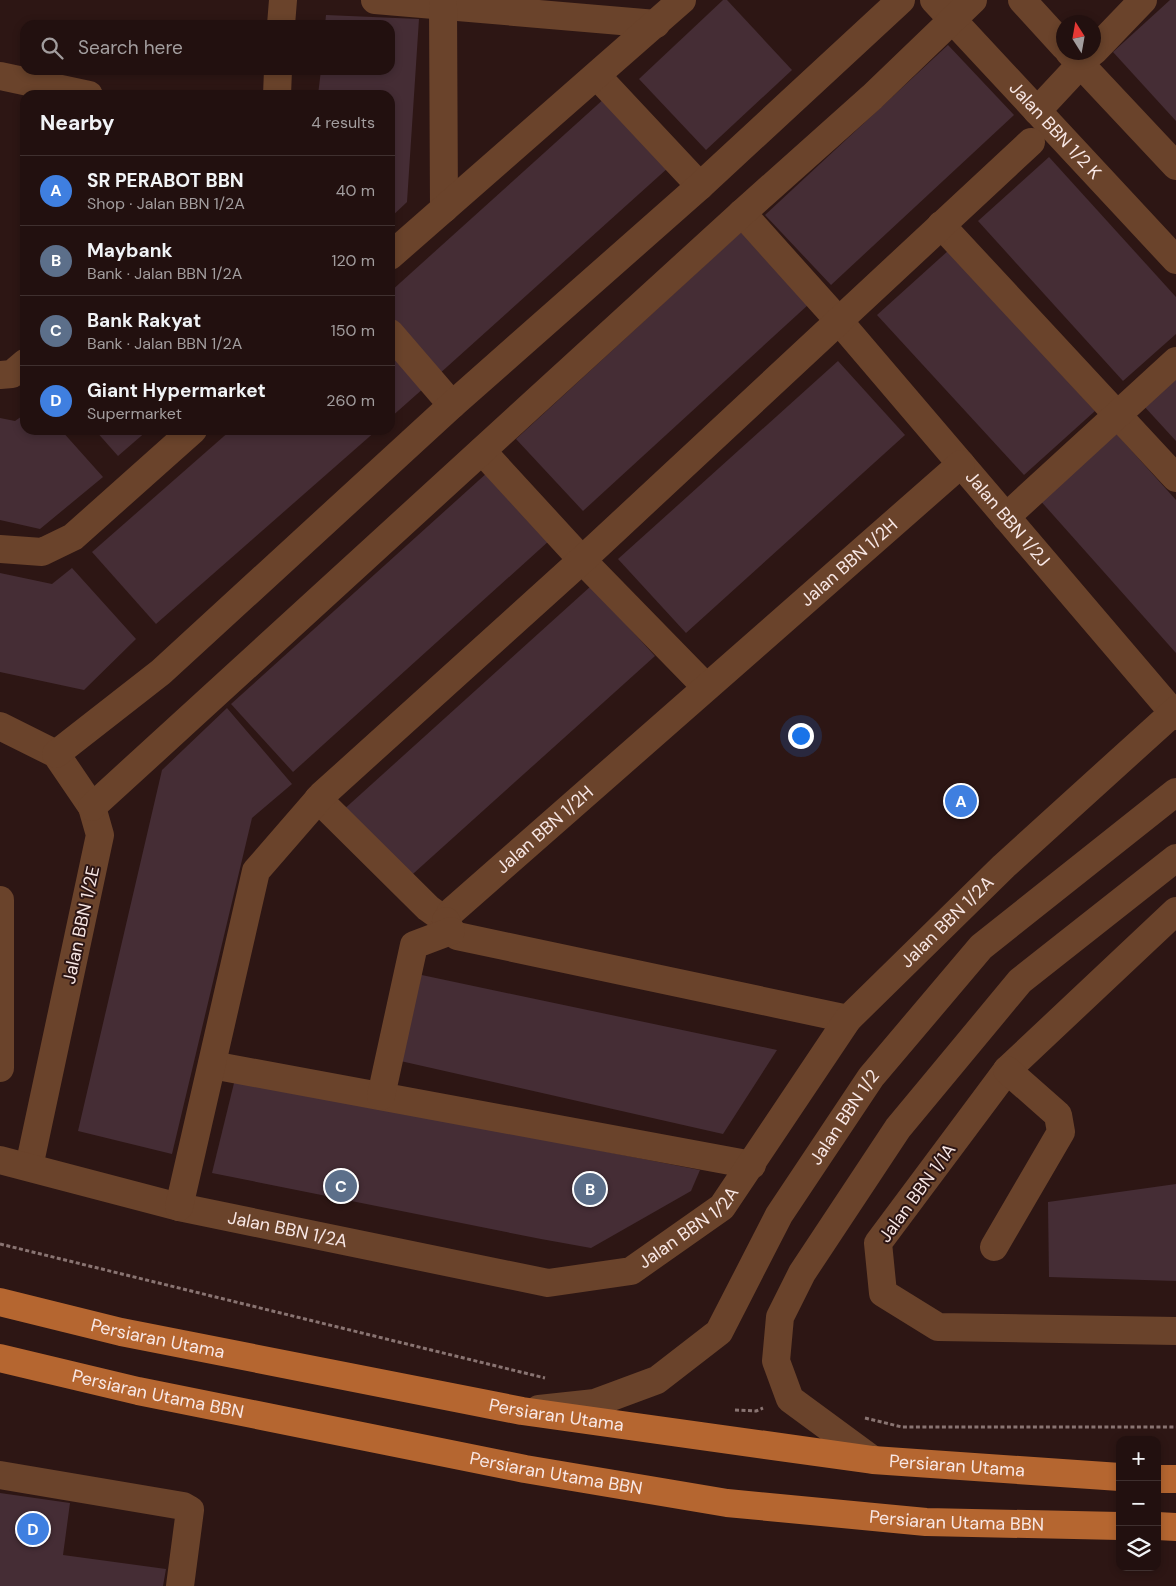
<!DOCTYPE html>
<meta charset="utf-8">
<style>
body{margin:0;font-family:"DM Sans",sans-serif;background:#2e1e1d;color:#f1f3f6}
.controls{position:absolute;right:15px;bottom:15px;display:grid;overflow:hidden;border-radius:10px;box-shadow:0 2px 8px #0003}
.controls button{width:45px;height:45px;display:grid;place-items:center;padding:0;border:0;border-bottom:1px solid #3f302f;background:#22100f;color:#f1f3f6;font:25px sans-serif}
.compass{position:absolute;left:1056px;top:15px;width:45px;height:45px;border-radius:50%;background:#22100f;box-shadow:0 2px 8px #0003;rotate:349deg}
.you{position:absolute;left:800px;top:735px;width:18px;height:18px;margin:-12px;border:4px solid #fff;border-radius:50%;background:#1a73e8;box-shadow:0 0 0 8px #1a73e833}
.badge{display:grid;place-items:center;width:32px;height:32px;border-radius:50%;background:#2563eb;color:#fff;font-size:16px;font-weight:700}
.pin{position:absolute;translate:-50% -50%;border:2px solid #fff;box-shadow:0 1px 5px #0006}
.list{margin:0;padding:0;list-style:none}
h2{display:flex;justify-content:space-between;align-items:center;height:65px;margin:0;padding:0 20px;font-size:21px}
h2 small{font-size:16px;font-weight:400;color:#a29d9e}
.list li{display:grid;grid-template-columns:32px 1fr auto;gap:15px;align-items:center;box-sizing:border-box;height:70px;padding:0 20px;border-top:1px solid #3f302f}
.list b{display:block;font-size:19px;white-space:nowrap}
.list p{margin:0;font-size:16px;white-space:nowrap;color:#a29d9e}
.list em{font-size:16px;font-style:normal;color:#a29d9e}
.icon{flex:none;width:28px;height:28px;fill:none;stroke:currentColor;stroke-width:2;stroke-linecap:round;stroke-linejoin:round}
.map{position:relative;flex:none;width:1176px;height:1586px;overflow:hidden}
.search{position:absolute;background:#22100f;box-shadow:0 2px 8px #0003;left:20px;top:20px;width:375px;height:55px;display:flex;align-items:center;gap:12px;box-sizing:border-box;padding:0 18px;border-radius:15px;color:#a29d9e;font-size:19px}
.panel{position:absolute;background:#22100f;box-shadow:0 2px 8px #0003;left:20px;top:90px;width:375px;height:345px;border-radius:15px}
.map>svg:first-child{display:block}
.building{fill:#452d35}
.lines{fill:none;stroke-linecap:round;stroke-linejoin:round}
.path{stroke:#897472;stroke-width:3;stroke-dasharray:4 2.5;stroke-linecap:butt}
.minor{stroke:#6a432b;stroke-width:28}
.major{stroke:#b56630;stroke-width:28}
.labels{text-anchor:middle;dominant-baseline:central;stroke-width:4;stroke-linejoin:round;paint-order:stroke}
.street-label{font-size:18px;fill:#f8e7e5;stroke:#2d1614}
</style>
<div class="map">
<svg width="1176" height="1586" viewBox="0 0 1176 1586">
<rect width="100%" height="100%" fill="#2d1614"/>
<g class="building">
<polygon points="723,0 727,0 792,70 706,150 639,79"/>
<polygon points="1170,0 1176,0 1176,121 1113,52"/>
<polygon points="326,15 419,19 407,202 390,218 390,95 318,95 321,70 390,70 390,25 325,25"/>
<polygon points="948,45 1014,115 831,285 765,215"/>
<polygon points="606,97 669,167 438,375 390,323 390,292"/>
<polygon points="1049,157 1176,297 1176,334 1123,381 978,221"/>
<polygon points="742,231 809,304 583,511 516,439"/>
<polygon points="949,250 1095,411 1024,475 877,315"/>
<polygon points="390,348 425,387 390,418"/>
<polygon points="838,361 905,435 686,633 618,559"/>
<polygon points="1176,375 1176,441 1143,405"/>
<polygon points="25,414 25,430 61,430 103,477 40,529 0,520 0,418 15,421"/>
<polygon points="95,430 148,430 118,456"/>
<polygon points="231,430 377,430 156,624 92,552"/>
<polygon points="1114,431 1176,500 1176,653 1038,498"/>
<polygon points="488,472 550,540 293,772 231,704"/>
<polygon points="72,568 136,639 84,690 0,672 0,573 52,584"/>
<polygon points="591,586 655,656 404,882 341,812"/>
<polygon points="227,708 292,784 252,818 172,1154 78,1131 162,770"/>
<polygon points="417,974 777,1050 723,1134 396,1060"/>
<polygon points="235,1079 700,1170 691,1191 591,1248 541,1239 212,1173"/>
<polygon points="1176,1184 1176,1281 1049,1277 1048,1202"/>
<polygon points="0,1493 70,1503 63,1555 166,1569 163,1586 0,1586"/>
</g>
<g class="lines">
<g class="path">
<polyline points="0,1244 545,1378"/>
<polyline points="735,1410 756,1411 763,1408"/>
<polyline points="865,1418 902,1427 1176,1427"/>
</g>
<g class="minor">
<polyline points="375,0 656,24"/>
<path id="s1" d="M934,0l242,260"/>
<polyline points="1022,0 1064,46"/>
<polyline points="443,6 444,209"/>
<polyline points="281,25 283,0"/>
<polyline points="1094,51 1143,0"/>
<polyline points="1069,52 1176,166"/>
<polyline points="0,76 89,95"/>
<polyline points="597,76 700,186"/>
<polyline points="277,95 278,70"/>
<polyline points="1037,111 1092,52"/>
<path id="s2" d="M742,213l97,108 337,395"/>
<polyline points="941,225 1176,478"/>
<polyline points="390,256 682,0"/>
<polyline points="390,333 452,405"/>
<polyline points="0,375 12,374 25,363"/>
<polyline points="482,451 582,560 706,687"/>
<polyline points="1006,517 1176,361"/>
<polyline points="0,549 42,552 73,537 193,430"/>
<polyline points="0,726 56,754 92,807 100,835 29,1167"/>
<polyline points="56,754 161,672 452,405 700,186 901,0"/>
<polyline points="318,799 428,908 446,921"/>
<polyline points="92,807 742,213 872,97 973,0"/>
<polyline points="0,900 0,1068"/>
<polyline points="1176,911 1007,1070 878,1243 883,1293 938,1327 1176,1331"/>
<path id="s3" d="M446,921l5,-9 510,-448"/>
<polyline points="446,921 451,931 457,936 848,1019"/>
<polyline points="212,1065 752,1165"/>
<polyline points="381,1096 414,945 451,931"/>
<path id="s4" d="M0,1160l179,47 369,76 83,-12 91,-64 126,-188 156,-153 172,-156"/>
<polyline points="179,1207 256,871 322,795 582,560 1031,142"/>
<polyline points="994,1247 1061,1132 1058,1115 1007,1070"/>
<path id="s5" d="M539,1409l56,-6 62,-23 62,-48 60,-117 92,-138 110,-130 195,-155"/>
<polyline points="873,1460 790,1399 776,1361 780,1317 802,1273 898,1128 1020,981 1176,858"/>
<polyline points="0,1475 183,1506 190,1510 180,1586"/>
</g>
<g class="major">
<path id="s6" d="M0,1302l121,30 401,79 351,49 247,17"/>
<path id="s7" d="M0,1358l138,33 387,78 202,34 199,19 194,4"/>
<polyline points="1157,1479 1176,1479"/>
<polyline points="1157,1526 1176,1527"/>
</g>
</g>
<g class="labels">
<g class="street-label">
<text stroke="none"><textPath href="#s1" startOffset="178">Jalan BBN 1/2 K</textPath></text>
<text stroke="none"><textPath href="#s2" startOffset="405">Jalan BBN 1/2J</textPath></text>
<text stroke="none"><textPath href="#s3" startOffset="540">Jalan BBN 1/2H</textPath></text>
<text stroke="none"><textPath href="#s3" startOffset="135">Jalan BBN 1/2H</textPath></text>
<text stroke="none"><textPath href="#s4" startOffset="1122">Jalan BBN 1/2A</textPath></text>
<text transform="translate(81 925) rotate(-78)">Jalan BBN 1/2E</text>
<text stroke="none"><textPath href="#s5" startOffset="450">Jalan BBN 1/2</textPath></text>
<text transform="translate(917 1193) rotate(-54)">Jalan BBN 1/1A</text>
<text stroke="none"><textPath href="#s4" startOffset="718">Jalan BBN 1/2A</textPath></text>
<text stroke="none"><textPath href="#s4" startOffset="296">Jalan BBN 1/2A</textPath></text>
<text stroke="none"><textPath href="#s6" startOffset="162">Persiaran Utama</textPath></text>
<text stroke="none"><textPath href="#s7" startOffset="162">Persiaran Utama BBN</textPath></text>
<text stroke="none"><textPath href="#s6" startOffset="568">Persiaran Utama</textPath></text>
<text stroke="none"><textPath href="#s6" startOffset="972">Persiaran Utama</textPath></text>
<text stroke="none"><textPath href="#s7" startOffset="568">Persiaran Utama BBN</textPath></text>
<text stroke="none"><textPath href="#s7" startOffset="972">Persiaran Utama BBN</textPath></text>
</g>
</g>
</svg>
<div class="controls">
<button>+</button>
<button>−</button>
<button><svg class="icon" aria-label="layers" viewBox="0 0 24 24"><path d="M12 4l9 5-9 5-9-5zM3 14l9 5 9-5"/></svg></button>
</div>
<svg class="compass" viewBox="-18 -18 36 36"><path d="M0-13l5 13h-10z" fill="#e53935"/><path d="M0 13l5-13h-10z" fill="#a29d9e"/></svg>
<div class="you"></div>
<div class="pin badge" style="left:961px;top:801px;background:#3f7fe0">A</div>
<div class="pin badge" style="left:590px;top:1189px;background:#5c6f8a">B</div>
<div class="pin badge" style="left:341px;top:1186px;background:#5c6f8a">C</div>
<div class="pin badge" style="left:33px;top:1529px;background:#3f7fe0">D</div>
<div class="search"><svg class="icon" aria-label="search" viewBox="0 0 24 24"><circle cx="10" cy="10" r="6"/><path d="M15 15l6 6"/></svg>Search here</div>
<section class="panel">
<h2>Nearby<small>4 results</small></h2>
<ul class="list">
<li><span class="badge" style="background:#3f7fe0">A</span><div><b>SR PERABOT BBN</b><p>Shop · Jalan BBN 1/2A</p></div><em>40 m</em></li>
<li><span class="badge" style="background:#5c6f8a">B</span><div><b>Maybank</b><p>Bank · Jalan BBN 1/2A</p></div><em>120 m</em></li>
<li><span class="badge" style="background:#5c6f8a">C</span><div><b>Bank Rakyat</b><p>Bank · Jalan BBN 1/2A</p></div><em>150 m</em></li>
<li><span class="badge" style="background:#3f7fe0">D</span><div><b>Giant Hypermarket</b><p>Supermarket</p></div><em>260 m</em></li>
</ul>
</section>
</div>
